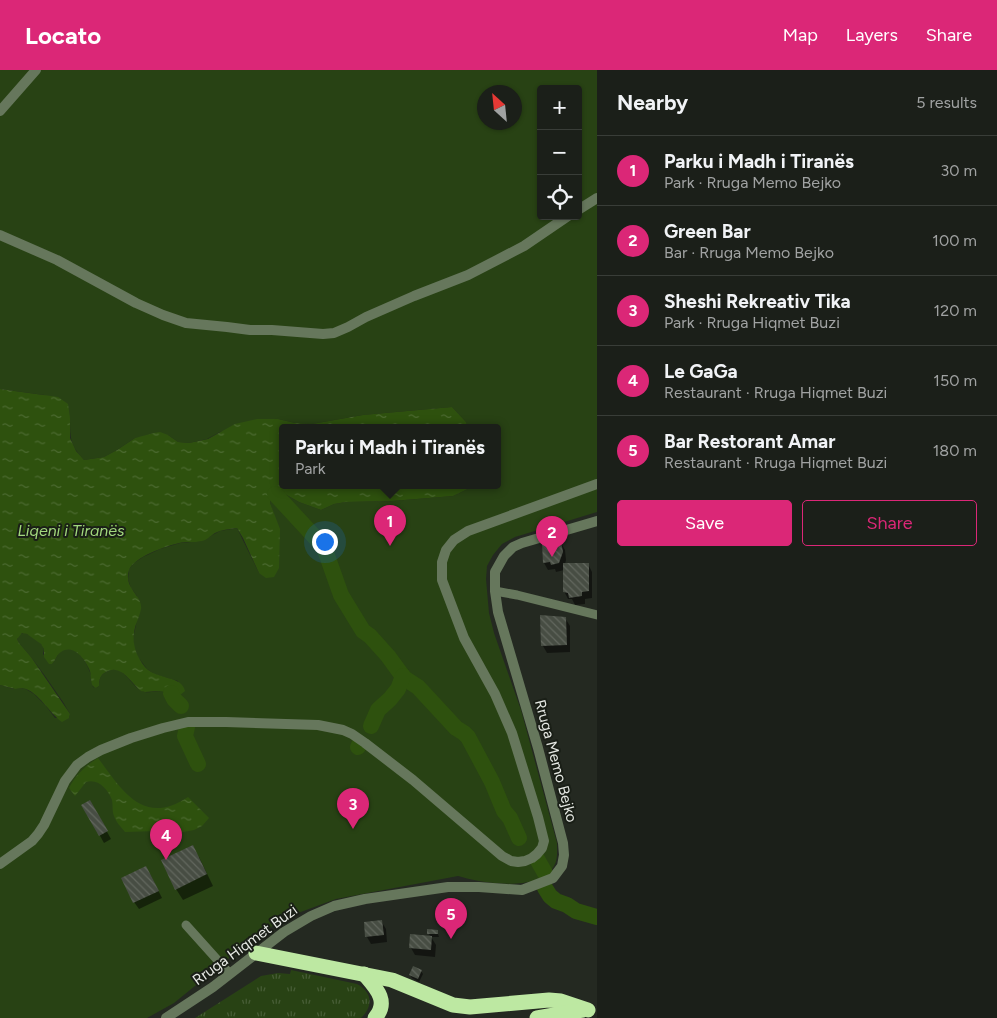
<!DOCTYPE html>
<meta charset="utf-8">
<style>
body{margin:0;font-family:Figtree,sans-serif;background:#282c26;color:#f1f3f6}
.controls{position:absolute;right:15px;top:15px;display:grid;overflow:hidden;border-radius:5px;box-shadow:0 1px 4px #0004}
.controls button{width:45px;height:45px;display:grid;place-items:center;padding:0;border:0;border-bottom:1px solid #393d38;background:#1b1f19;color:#f1f3f6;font:25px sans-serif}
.compass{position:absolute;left:477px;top:15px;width:45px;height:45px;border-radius:50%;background:#1b1f19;box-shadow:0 1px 4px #0004;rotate:333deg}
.you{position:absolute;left:324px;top:471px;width:18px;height:18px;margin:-12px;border:4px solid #fff;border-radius:50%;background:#1a73e8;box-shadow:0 0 0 8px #1a73e833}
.badge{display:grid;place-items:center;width:32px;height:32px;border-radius:50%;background:#db2777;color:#fff;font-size:16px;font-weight:700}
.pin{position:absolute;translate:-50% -41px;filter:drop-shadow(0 1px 2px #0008)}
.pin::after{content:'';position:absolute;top:26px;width:18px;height:15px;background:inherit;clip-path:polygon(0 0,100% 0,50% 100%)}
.popup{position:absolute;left:279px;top:354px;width:222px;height:65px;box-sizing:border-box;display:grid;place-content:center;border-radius:5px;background:#1b1f19;filter:drop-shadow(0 1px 4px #0005);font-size:16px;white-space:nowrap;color:#a0a2a2}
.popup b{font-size:19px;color:#f1f3f6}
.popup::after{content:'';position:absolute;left:50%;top:100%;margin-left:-10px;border:10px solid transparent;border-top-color:#1b1f19}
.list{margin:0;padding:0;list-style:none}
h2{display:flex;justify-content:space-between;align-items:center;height:65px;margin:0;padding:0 20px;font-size:21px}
h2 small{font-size:16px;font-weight:400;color:#a0a2a2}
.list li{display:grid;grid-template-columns:32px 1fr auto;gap:15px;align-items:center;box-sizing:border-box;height:70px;padding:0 20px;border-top:1px solid #393d38}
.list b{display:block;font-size:19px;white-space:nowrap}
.list p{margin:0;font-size:16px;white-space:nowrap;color:#a0a2a2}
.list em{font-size:16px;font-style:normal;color:#a0a2a2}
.actions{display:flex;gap:10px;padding:15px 20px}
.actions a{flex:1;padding:11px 0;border:1px solid #db2777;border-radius:5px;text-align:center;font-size:18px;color:#db2777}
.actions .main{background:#db2777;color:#fff}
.icon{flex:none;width:28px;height:28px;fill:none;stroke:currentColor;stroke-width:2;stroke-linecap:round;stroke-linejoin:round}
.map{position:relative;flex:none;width:597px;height:948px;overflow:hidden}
header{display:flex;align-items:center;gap:30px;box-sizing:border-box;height:70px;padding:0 25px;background:#db2777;color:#fff}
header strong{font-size:24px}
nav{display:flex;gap:28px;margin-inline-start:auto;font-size:18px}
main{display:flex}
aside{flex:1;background:#1b1f19}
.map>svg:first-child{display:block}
.grass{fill:url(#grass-tufts)}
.green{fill:#284214;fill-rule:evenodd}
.water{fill:url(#water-ripples)}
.shadow{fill:#0007}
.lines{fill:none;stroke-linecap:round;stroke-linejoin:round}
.canal{stroke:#2e510e;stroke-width:16}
.building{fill:url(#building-back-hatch)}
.lane{stroke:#66775c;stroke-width:9}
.street{stroke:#66775c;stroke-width:10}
.highway{stroke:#bde8a2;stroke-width:15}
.labels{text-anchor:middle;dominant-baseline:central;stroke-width:4;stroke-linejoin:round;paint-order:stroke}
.street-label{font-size:15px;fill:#e6e9e4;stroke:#1a1f17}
.water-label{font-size:16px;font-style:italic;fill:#a2d87d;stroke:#1a1f17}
</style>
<header>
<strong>Locato</strong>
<nav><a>Map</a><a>Layers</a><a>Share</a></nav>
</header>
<main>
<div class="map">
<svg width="597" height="948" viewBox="0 0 597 948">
<defs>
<pattern id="grass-tufts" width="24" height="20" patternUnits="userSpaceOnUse" patternTransform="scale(1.25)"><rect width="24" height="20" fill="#284214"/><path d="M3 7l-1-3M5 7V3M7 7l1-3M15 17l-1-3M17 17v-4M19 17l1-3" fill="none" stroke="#475d36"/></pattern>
<pattern id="water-ripples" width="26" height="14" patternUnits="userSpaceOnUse" patternTransform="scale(1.25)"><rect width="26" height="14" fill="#2e510e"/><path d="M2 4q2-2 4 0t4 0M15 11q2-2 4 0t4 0" fill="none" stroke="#4c6a31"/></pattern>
<pattern id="building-back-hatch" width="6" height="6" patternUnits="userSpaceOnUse" patternTransform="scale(1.25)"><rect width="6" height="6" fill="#474d43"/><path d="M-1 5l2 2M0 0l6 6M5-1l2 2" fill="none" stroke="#62675e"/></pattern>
</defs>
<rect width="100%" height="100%" fill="#242921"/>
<path class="grass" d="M291,900l66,14c16,9 16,22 4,34h-166l66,-42 17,-3 12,1z"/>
<path class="green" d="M0,0h597v442l-82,25 -13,7 -9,11 -6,11 -1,13 3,34 5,20 27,77 36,133c0,8 1,16 -3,23 -15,27 -73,17 -96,10l-122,23 -38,14 -31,16 -18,12 -27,23 -48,39 -27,15h-147v-333l14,4 10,-1 10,6 12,12 9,12h14l1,-4 -7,-12 -18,-26 -14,-19 -12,-14 -2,-4c2,-4 2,-5 6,-6 6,0 20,10 21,16 0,2 -1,3 -1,5l9,10c4,-4 5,-10 9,-13 14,-8 25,10 29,21 2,5 2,10 3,15l3,1 3,-2c0,-6 1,-11 7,-14 18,-11 24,16 39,20 5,1 11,-1 16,-1 6,0 13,3 19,4l-2,-14 -24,-7 -7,-5 -9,-12 -4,-9 -1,-10 3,-13 1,-29 -6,-8 -3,-9 1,-10 5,-6 9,-6 17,-8 20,-6 21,-2 19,-10 17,-3 22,45 20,-6 -5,-52 -4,-12 1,-7 7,-4 7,2 14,8 22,8 13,-6 12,-2 46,-1 61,-5 23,-11h22v-58h-30l-2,-5 -14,-15 -89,8 -51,9 -17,-1 -17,-4 -58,13 -13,7 -18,4 -11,-1 -10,-7 -33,3 -18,12 -13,7 -20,3c-14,-15 -14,-22 -14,-42l-26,-23 -44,-6zM541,19h37v127h-37zM484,22h30v30h-30z"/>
<g class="water">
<path d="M0,319l58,8 10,7 2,14v20l6,13 8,9 20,-3 13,-7 18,-12 19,-5 6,-1 8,3 10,7 11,1 19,-4 27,-15 22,-5h21l17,4 17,1 51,-9 89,-8 14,15 2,5h-186v58h194l-23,11 -61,5 -46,1 -12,2 -13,6 -22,-8 -14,-8 -7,-2 -7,4 -1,7 10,26 -1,39 -5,9 -8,1 -7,-5 -16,-35 -6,-10c-8,1 -16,2 -22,5 -5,3 -8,7 -13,8 -8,2 -16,0 -23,2 -13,3 -45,14 -50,27 -6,18 14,26 12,39 -1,5 -3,10 -5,15 -5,16 -2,29 9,43 11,13 37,8 40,24l-5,4 -20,-4 -15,1 -4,-1c-10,-8 -20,-28 -35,-19 -6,3 -7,8 -7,14l-3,2c-1,0 -2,-1 -3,-2 -2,-2 -2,-11 -3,-15 -4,-10 -16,-28 -29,-19 -4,2 -5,8 -9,12h-3l-5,-7v-8l-3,-5 -14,-10 -5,-1 -5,6 2,4 12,14 37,54 2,3 -1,4 -7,4c-13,-9 -23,-30 -39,-34 -2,0 -5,1 -8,1 -5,-1 -10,-3 -15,-4z"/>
<path d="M98,688c24,32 45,69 90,39l21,21 -7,8 -8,4 -11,2 -27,-1 -31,1c-4,-5 -9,-10 -11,-16 -2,-5 -1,-11 -2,-16 -4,-11 -14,-22 -26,-18l-11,14 -6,-8c7,-13 16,-22 29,-30z"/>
</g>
<g class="shadow">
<polygon points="561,473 565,480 566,490 565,494 588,494 592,502 592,528 585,529 585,534 575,535 572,529 568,529 564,521 564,500 556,502 555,499 548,500 544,493"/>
<polygon points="541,546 565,548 570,556 570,582 547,583 543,576"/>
<polygon points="90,731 111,769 104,773 83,735"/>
<polygon points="199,787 213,816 183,830 176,819"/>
<polygon points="150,804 162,828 139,839 134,832"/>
<polygon points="381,851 386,859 387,872 371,874 367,867"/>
<polygon points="437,861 439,867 431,867 436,875 435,887 415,885 411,878 431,867 428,863"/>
<polygon points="421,901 423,904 419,912 412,908 410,905"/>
</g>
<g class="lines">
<g class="canal">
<polyline points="275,424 324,477 341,525 363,561 370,566 388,586 404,608 418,617 456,658 464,663 468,667 492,712 504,741 510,748 519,768"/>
<polyline points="171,623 174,629 181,636"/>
<polyline points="371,656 378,640 390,629 398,619 403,606"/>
<polyline points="187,657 185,666 198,694"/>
<polyline points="358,677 359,675"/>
<polyline points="537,789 545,803"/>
<polyline points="545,818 550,826 556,831 567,835 576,841 597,847"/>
</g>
</g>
<g class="building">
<polygon points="561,471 563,482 559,493 551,495 550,492 543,493 542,473"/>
<polygon points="563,493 589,493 589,521 582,522 582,526 569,528 568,523 563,522"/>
<polygon points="540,545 566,547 567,575 541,576"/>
<polygon points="90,730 108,761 99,766 81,735"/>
<polygon points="193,775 207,804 175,820 161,790"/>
<polygon points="146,796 159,821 133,833 121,808"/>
<polygon points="382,850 384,865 365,867 364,852"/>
<polygon points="427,859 438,860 438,864 427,864"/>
<polygon points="410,864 432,866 431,880 409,878"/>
<polygon points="413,896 422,900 418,909 409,905"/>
</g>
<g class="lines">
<g class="lane">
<polyline points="495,521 517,525 597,545"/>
<polyline points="186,855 230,904"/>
</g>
<g class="street">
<polyline points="0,41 36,0"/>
<polyline points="578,140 597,128"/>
<polyline points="0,165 57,190 136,233 163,245 186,253 227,257 250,260 272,260 323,264 334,263 348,257 366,247 414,226 468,205 524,176 568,146"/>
<polyline points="0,794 32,771 38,764 44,755 65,711 77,695 88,687 101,680 131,668 163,658 188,652 226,652 318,655 343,660 352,664 365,673 413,710 502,786 511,791 518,792 525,791 532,788 537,784 542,778 544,771 538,747 512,663 495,624 464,568 442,510 442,492 446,480 454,470 468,461 597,414"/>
<polyline points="166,948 213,917 284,862 311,846 334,836 365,829 448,817 479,817 522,820 553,808 562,796 564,785 563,773 538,678 498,542 495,521 495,502 504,486 513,477 522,473 597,451"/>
</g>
<g class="highway">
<polyline points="256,883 392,910 453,935 470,937 549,930 561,931 588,940"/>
<path d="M364,904c11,13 26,27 11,44"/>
<polyline points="537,948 583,940"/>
</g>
</g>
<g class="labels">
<g class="street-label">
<text transform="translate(556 691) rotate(75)">Rruga Memo Bejko</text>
<text transform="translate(245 875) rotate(-36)">Rruga Hiqmet Buzi</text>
</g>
<g class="water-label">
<text x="71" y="460">Liqeni i Tiranës</text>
</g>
</g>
</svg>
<div class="controls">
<button>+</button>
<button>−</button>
<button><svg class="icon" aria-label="locate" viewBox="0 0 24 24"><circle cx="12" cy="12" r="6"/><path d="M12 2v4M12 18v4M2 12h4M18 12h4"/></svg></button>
</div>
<svg class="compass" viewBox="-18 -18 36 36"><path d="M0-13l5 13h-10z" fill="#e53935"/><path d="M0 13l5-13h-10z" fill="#a0a2a2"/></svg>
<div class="you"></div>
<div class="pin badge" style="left:390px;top:476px">1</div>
<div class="popup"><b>Parku i Madh i Tiranës</b>Park</div>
<div class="pin badge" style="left:552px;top:487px">2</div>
<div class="pin badge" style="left:353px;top:759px">3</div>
<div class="pin badge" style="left:166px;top:790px">4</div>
<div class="pin badge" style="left:451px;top:869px">5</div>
</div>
<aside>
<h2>Nearby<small>5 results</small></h2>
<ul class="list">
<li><span class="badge">1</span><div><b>Parku i Madh i Tiranës</b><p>Park · Rruga Memo Bejko</p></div><em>30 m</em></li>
<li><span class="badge">2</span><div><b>Green Bar</b><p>Bar · Rruga Memo Bejko</p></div><em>100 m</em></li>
<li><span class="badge">3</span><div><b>Sheshi Rekreativ Tika</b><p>Park · Rruga Hiqmet Buzi</p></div><em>120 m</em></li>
<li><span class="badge">4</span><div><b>Le GaGa</b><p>Restaurant · Rruga Hiqmet Buzi</p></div><em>150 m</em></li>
<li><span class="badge">5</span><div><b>Bar Restorant Amar</b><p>Restaurant · Rruga Hiqmet Buzi</p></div><em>180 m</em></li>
</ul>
<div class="actions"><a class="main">Save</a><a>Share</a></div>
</aside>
</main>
